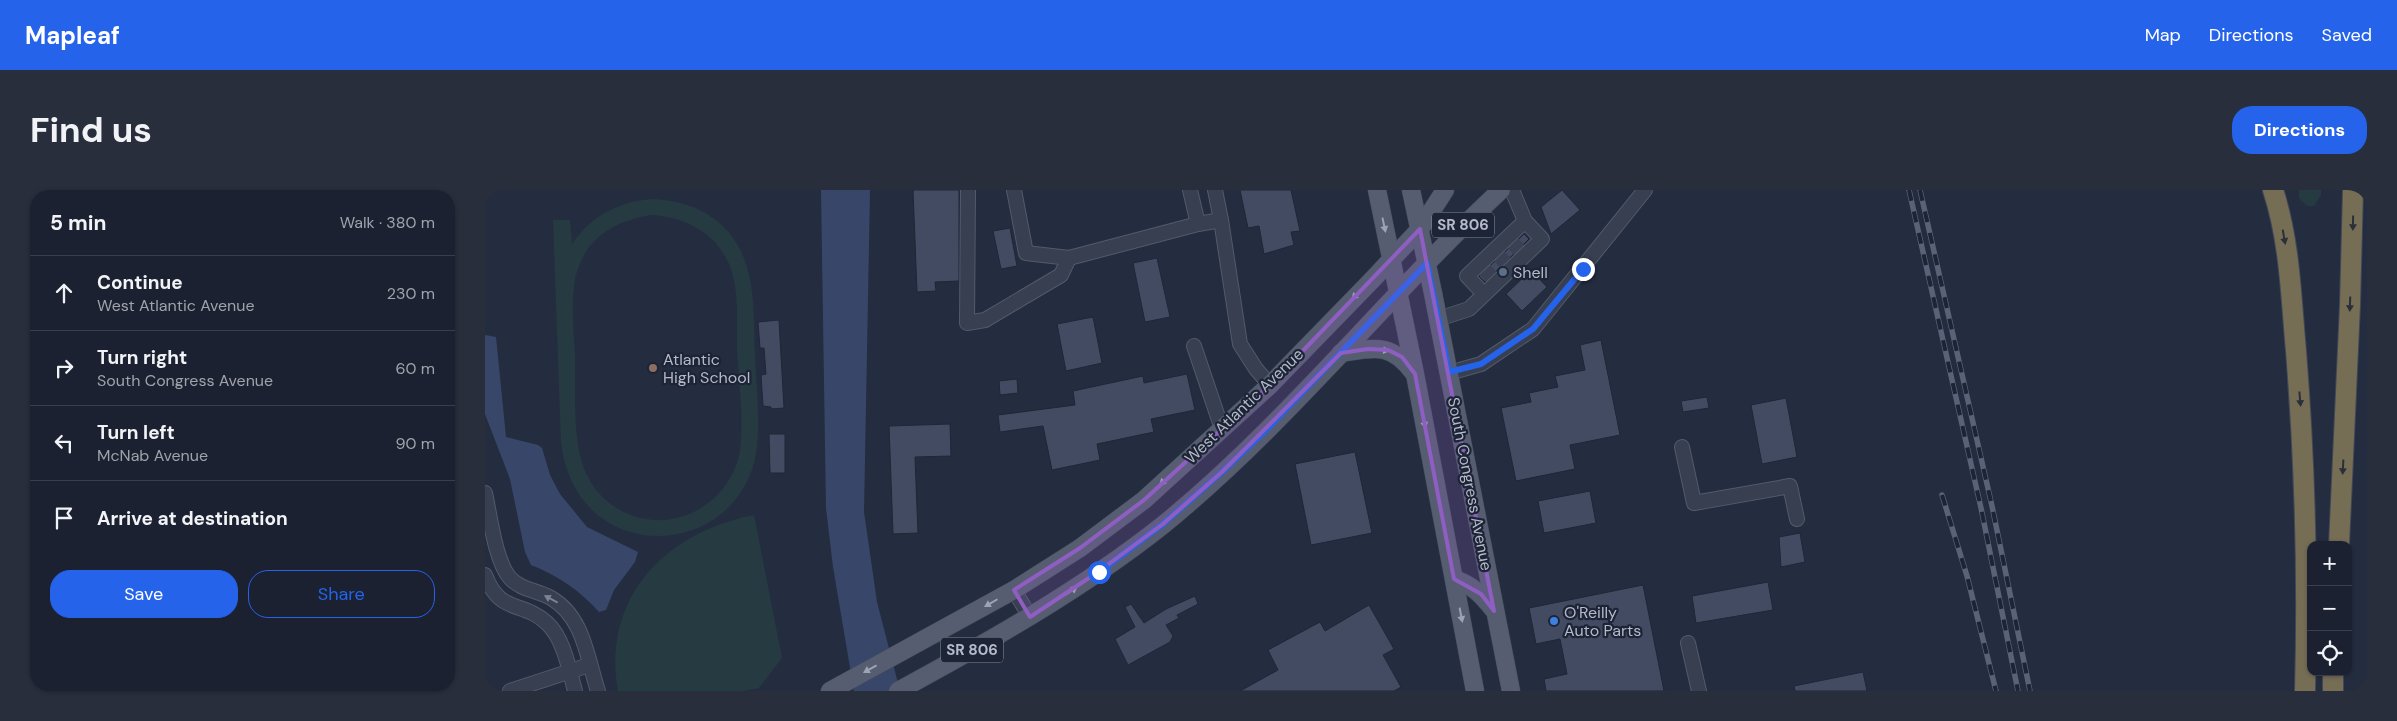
<!DOCTYPE html>
<meta charset="utf-8">
<style>
body{margin:0;font-family:"DM Sans",sans-serif;background:#282e3c;color:#f1f3f6}
.controls{position:absolute;right:15px;bottom:15px;display:grid;overflow:hidden;border-radius:10px;box-shadow:0 1px 4px #0004}
.controls button{width:45px;height:45px;display:grid;place-items:center;padding:0;border:0;border-bottom:1px solid #393e4c;background:#1b2130;color:#f1f3f6;font:25px sans-serif}
.stop{position:absolute;width:15px;height:15px;margin:-11px;border:4px solid #2563eb;border-radius:50%;background:#fff}
.stop.end{background:#2563eb;border-color:#fff;box-shadow:0 1px 5px #0008}
.list{margin:0;padding:0;list-style:none}
h2{display:flex;justify-content:space-between;align-items:center;height:65px;margin:0;padding:0 20px;font-size:21px}
h2 small{font-size:16px;font-weight:400;color:#a0a3ab}
.list li{display:grid;grid-template-columns:32px 1fr auto;gap:15px;align-items:center;box-sizing:border-box;height:75px;padding:0 20px;border-top:1px solid #393e4c}
.list b{display:block;font-size:19px;white-space:nowrap}
.list p{margin:0;font-size:16px;white-space:nowrap;color:#a0a3ab}
.list em{font-size:16px;font-style:normal;color:#a0a3ab}
.actions{display:flex;gap:10px;padding:15px 20px}
.actions a{flex:1;padding:11px 0;border:1px solid #2563eb;border-radius:20px;text-align:center;font-size:18px;color:#2563eb}
.actions .main{background:#2563eb;color:#fff}
.icon{flex:none;width:28px;height:28px;fill:none;stroke:currentColor;stroke-width:2;stroke-linecap:round;stroke-linejoin:round}
.map{position:relative;flex:none;width:1882px;height:501px;overflow:hidden;border-radius:20px}
header{display:flex;align-items:center;gap:30px;box-sizing:border-box;height:70px;padding:0 25px;background:#2563eb;color:#fff}
header strong{font-size:24px}
nav{display:flex;gap:28px;margin-inline-start:auto;font-size:18px}
.intro{display:flex;align-items:center;justify-content:space-between;box-sizing:border-box;height:120px;padding:0 30px}
h1{margin:0;font-size:35px}
.button{padding:12px 22px;border-radius:20px;background:#2563eb;color:#fff;font-size:18px;font-weight:700}
main{display:flex;gap:30px;padding:0 30px}
aside{flex:1;background:#1b2130;border-radius:20px;box-shadow:0 1px 4px #0004}
.map>svg:first-child{display:block}
.green{fill:#263a41;fill-rule:evenodd}
.water{fill:#384769}
.building{fill:#434b62;stroke:#1f2637}
.lines{fill:none;stroke-linecap:round;stroke-linejoin:round}
.minor-tunnel{stroke:#3a4155;stroke-width:14;stroke-dasharray:14 7;stroke-linecap:butt}
.minor-casing{stroke:#535a6a;stroke-width:16}
.major-casing{stroke:#414859;stroke-width:19}
.highway-casing{stroke:#404757;stroke-width:22}
.minor{stroke:#383f50;stroke-width:14}
.major{stroke:#565d70;stroke-width:18}
.highway{stroke:#766d55;stroke-width:20}
.rail-casing{stroke:#5a6277;stroke-width:5.5}
.rail{stroke:#1d2435;stroke-width:4;stroke-dasharray:11;stroke-linecap:butt}
.oneway{fill:#2a2f3a}
.oneway2{fill:#9ca3b4}
.oneway3{fill:#7c8393}
.route{stroke:#2563eb;stroke-width:6}
.marked{fill:#8f5ec3;fill-opacity:0.2;stroke:#8f5ec3;stroke-width:4;stroke-linejoin:round}
.service-dot{fill:#5c6f8a;stroke:#1d2435;stroke-width:2}
.education-dot{fill:#8d6e63;stroke:#1d2435;stroke-width:2}
.shop-dot{fill:#3f7fe0;stroke:#1d2435;stroke-width:2}
.labels{text-anchor:middle;dominant-baseline:central;stroke-width:4.5;stroke-linejoin:round;paint-order:stroke}
.shield{fill:#1d2435;stroke:#878d9d;stroke-width:1}
.shield-label{font-size:15px;font-weight:bold;fill:#b4baca}
.poi-label{font-size:16px;fill:#b4baca;stroke:#1d2435;text-anchor:start}
.street-label{font-size:16px;fill:#b4baca;stroke:#1d2435}
</style>
<header>
<strong>Mapleaf</strong>
<nav><a>Map</a><a>Directions</a><a>Saved</a></nav>
</header>
<div class="intro"><h1>Find us</h1><a class="button">Directions</a></div>
<main>
<aside>
<h2>5 min<small>Walk · 380 m</small></h2>
<ul class="list">
<li><svg class="icon" aria-label="ahead" viewBox="0 0 24 24"><path d="M12 20V5M6 11l6-6 6 6"/></svg><div><b>Continue</b><p>West Atlantic Avenue</p></div><em>230 m</em></li>
<li><svg class="icon" aria-label="right" viewBox="0 0 24 24"><path d="M7 20v-9h11M14 6l5 5-5 5"/></svg><div><b>Turn right</b><p>South Congress Avenue</p></div><em>60 m</em></li>
<li><svg class="icon" aria-label="left" viewBox="0 0 24 24"><path d="M17 20v-9H6M10 6l-5 5 5 5"/></svg><div><b>Turn left</b><p>McNab Avenue</p></div><em>90 m</em></li>
<li><svg class="icon" aria-label="arrive" viewBox="0 0 24 24"><path d="M6 21V4h12l-3 4 3 4H6"/></svg><div><b>Arrive at destination</b></div></li>
</ul>
<div class="actions"><a class="main">Save</a><a>Share</a></div>
</aside>
<div class="map">
<svg width="1882" height="501" viewBox="0 0 1882 501">
<rect width="100%" height="100%" fill="#242c40"/>
<g class="green">
<polygon points="1814,0 1836,0 1836,5 1829,16 1822,16 1814,8"/>
<path d="M166,9c32,1 63,12 82,39 24,34 20,77 22,117 1,31 6,66 1,98 -10,64 -77,100 -137,75 -35,-15 -54,-49 -58,-86l-8,-222h17l2,24c19,-28 46,-42 79,-45zM167,25c30,2 57,14 73,41 16,27 11,64 12,94 2,32 7,68 3,100 -6,38 -38,67 -76,70 -31,2 -62,-15 -76,-43 -17,-32 -12,-86 -13,-122 -1,-22 -4,-45 -1,-68 1,-12 6,-26 13,-37 16,-22 39,-31 65,-35z"/>
<path d="M269,325l28,143 -23,30 -15,3h-126c-17,-94 48,-159 136,-176z"/>
</g>
<g class="water">
<polygon points="336,0 385,0 379,322 392,412 415,501 369,501 348,377 341,318"/>
<path d="M0,145l11,2 10,100 32,8 4,3 8,27 10,19 27,33 51,25 -3,10 -21,28 -8,20 -7,2c-20,-22 -40,-36 -68,-47l-6,-13 -15,-73 -25,-65z"/>
</g>
<g class="building">
<polygon points="428,0 474,0 474,91 450,92 451,101 432,102"/>
<polygon points="755,0 806,0 815,41 806,42 809,55 779,64 774,36 763,38"/>
<polygon points="1077,0 1095,20 1066,44 1056,17"/>
<polygon points="525,38 532,76 516,79 508,41"/>
<polygon points="1039,44 1044,49 1000,92 994,86"/>
<polygon points="672,68 685,127 660,132 648,73"/>
<polygon points="1046,80 1062,97 1037,121 1021,104"/>
<polygon points="608,127 617,173 581,181 572,134"/>
<polygon points="294,130 299,218 286,219 286,217 278,216 276,185 281,184 279,158 275,158 273,132"/>
<polygon points="1116,150 1135,245 1085,255 1090,279 1031,291 1016,218 1046,212 1044,203 1073,197 1070,186 1100,180 1095,155"/>
<polygon points="702,184 710,220 666,229 669,242 612,254 615,270 567,280 558,236 515,242 513,225 590,215 588,201 658,186 659,193"/>
<polygon points="532,189 533,203 515,205 514,191"/>
<polygon points="1222,207 1224,218 1198,222 1196,211"/>
<polygon points="1301,208 1312,267 1277,274 1266,215"/>
<polygon points="465,234 466,266 430,267 433,343 408,344 404,236"/>
<polygon points="284,244 300,244 300,283 285,283"/>
<polygon points="870,262 887,343 826,355 810,274"/>
<polygon points="1105,301 1111,333 1059,343 1053,311"/>
<polygon points="1315,343 1320,372 1296,377 1294,347"/>
<polygon points="1283,392 1288,420 1211,433 1207,406"/>
<polygon points="1158,395 1179,501 1061,501 1059,489 1082,484 1075,449 1051,454 1044,418"/>
<polygon points="710,406 713,414 692,425 694,428 681,435 688,446 685,452 643,475 630,449 650,437 640,417 646,414 659,433 681,419"/>
<polygon points="884,415 909,459 898,465 916,497 909,501 755,501 793,480 783,460 835,432 840,441"/>
<polygon points="1378,482 1382,501 1310,501 1309,496"/>
</g>
<g class="lines">
<g class="minor-tunnel">
<polyline points="1025,50 1036,62"/>
<polyline points="1012,63 1022,75"/>
<polyline points="998,77 1008,89"/>
</g>
<g class="minor-casing">
<g id="minor">
<polyline points="483,0 482,133 500,130 576,85 584,68"/>
<polyline points="529,0 541,63 584,68 713,34"/>
<polyline points="705,0 713,34 736,30 755,154 771,179 785,195"/>
<polyline points="730,0 736,30"/>
<polyline points="1027,0 1040,31"/>
<polyline points="953,129 984,119 1057,49 1040,31 982,86 999,104"/>
<polyline points="709,156 737,239"/>
<polyline points="964,183 996,174 1048,139 1160,0"/>
<polyline points="1197,257 1209,313 1305,296 1312,329"/>
<path d="M0,303c5,22 10,68 25,85 11,12 27,12 41,20 33,19 36,60 47,93"/>
<path d="M0,385c15,40 37,25 62,48 17,16 22,46 28,68"/>
<polyline points="529,400 545,427"/>
<polyline points="1203,453 1214,501"/>
<polyline points="25,501 104,475"/>
</g>
</g>
<g class="major-casing">
<g id="major">
<polyline points="892,0 930,184 990,501"/>
<polyline points="926,0 948,103 1026,501"/>
<path d="M856,163c33,-5 50,-11 72,19"/>
<path d="M969,389c18,6 27,15 39,30"/>
<polyline points="345,501 529,400 595,358 659,310 785,195 887,90 935,39 960,0"/>
<path d="M413,501c92,-50 183,-101 265,-166 123,-100 222,-227 338,-335"/>
</g>
</g>
<g class="highway-casing">
<g id="highway">
<path d="M1788,0c17,52 18,107 23,161 9,113 12,226 9,340"/>
<polyline points="1854,355 1865,115 1868,0"/>
<polyline points="1848,501 1848,482"/>
</g>
</g>
<use href="#minor" class="minor"/>
<use href="#major" class="major"/>
<use href="#highway" class="highway"/>
<g class="rail-casing">
<g id="rail">
<polyline points="1424,0 1496,318 1533,501"/>
<polyline points="1435,0 1507,316 1545,501"/>
<polyline points="1457,305 1482,386 1511,501"/>
</g>
</g>
<use href="#rail" class="rail"/>
</g>
<defs><path id="oneway-solid" d="M-6-.8H1V-3.2L6.5 0L1 3.2V.8H-6Z" transform="scale(1.25)"/></defs>
<g class="oneway">
<use href="#oneway-solid" transform="translate(1868 33) rotate(91)"/>
<use href="#oneway-solid" transform="translate(1799 47) rotate(80)"/>
<use href="#oneway-solid" transform="translate(1865 114) rotate(92)"/>
<use href="#oneway-solid" transform="translate(1815 209) rotate(85)"/>
<use href="#oneway-solid" transform="translate(1858 277) rotate(93)"/>
</g>
<g class="oneway2">
<use href="#oneway-solid" transform="translate(899 35) rotate(78)"/>
<use href="#oneway-solid" transform="translate(872 104) rotate(135)"/>
<use href="#oneway-solid" transform="translate(897 160) rotate(7)"/>
<use href="#oneway-solid" transform="translate(939 231) rotate(79)"/>
<use href="#oneway-solid" transform="translate(680 290) rotate(138)"/>
<use href="#oneway-solid" transform="translate(586 401) rotate(-33)"/>
<use href="#oneway-solid" transform="translate(506 413) rotate(150)"/>
<use href="#oneway-solid" transform="translate(976 425) rotate(79)"/>
<use href="#oneway-solid" transform="translate(385 479) rotate(151)"/>
</g>
<use class="oneway3" href="#oneway-solid" transform="translate(66 409) rotate(-152)"/>
<g class="lines">
<polyline class="route" points="614,382 678,334 737,282 781,240 942,73 964,182 996,174 1048,139 1098,79"/>
</g>
<path class="marked" d="M935,39l74,382 -13,-17 -27,-15 -39,-205 -13,-17 -14,-7 -20,-1 -27,4 -119,119 -59,52 -65,48 -68,45 -16,-27 66,-42 64,-48 126,-115z"/>
<circle class="service-dot" cx="1018" cy="82" r="5"/>
<circle class="education-dot" cx="168" cy="178" r="5"/>
<circle class="shop-dot" cx="1069" cy="431" r="5"/>
<g class="labels">
<g class="shield">
<rect x="947" y="22.5" width="62" height="25" rx="4"/>
<rect x="456" y="447.5" width="62" height="25" rx="4"/>
</g>
<g class="shield-label">
<text x="978" y="35">SR 806</text>
<text x="487" y="460">SR 806</text>
</g>
<g class="poi-label">
<text x="1028" y="82">Shell</text>
<text x="178" y="169">Atlantic<tspan x="178" dy="18">High School</tspan></text>
<text x="1079" y="422">O'Reilly<tspan x="1079" dy="18">Auto Parts</tspan></text>
</g>
<g class="street-label">
<text transform="translate(759 216) rotate(-44)">West Atlantic Avenue</text>
<text transform="translate(985 294) rotate(79)">South Congress Avenue</text>
</g>
</g>
</svg>
<div class="controls">
<button>+</button>
<button>−</button>
<button><svg class="icon" aria-label="locate" viewBox="0 0 24 24"><circle cx="12" cy="12" r="6"/><path d="M12 2v4M12 18v4M2 12h4M18 12h4"/></svg></button>
</div>
<div class="stop" style="left:614px;top:382px"></div>
<div class="stop end" style="left:1098px;top:79px"></div>
</div>
</main>
